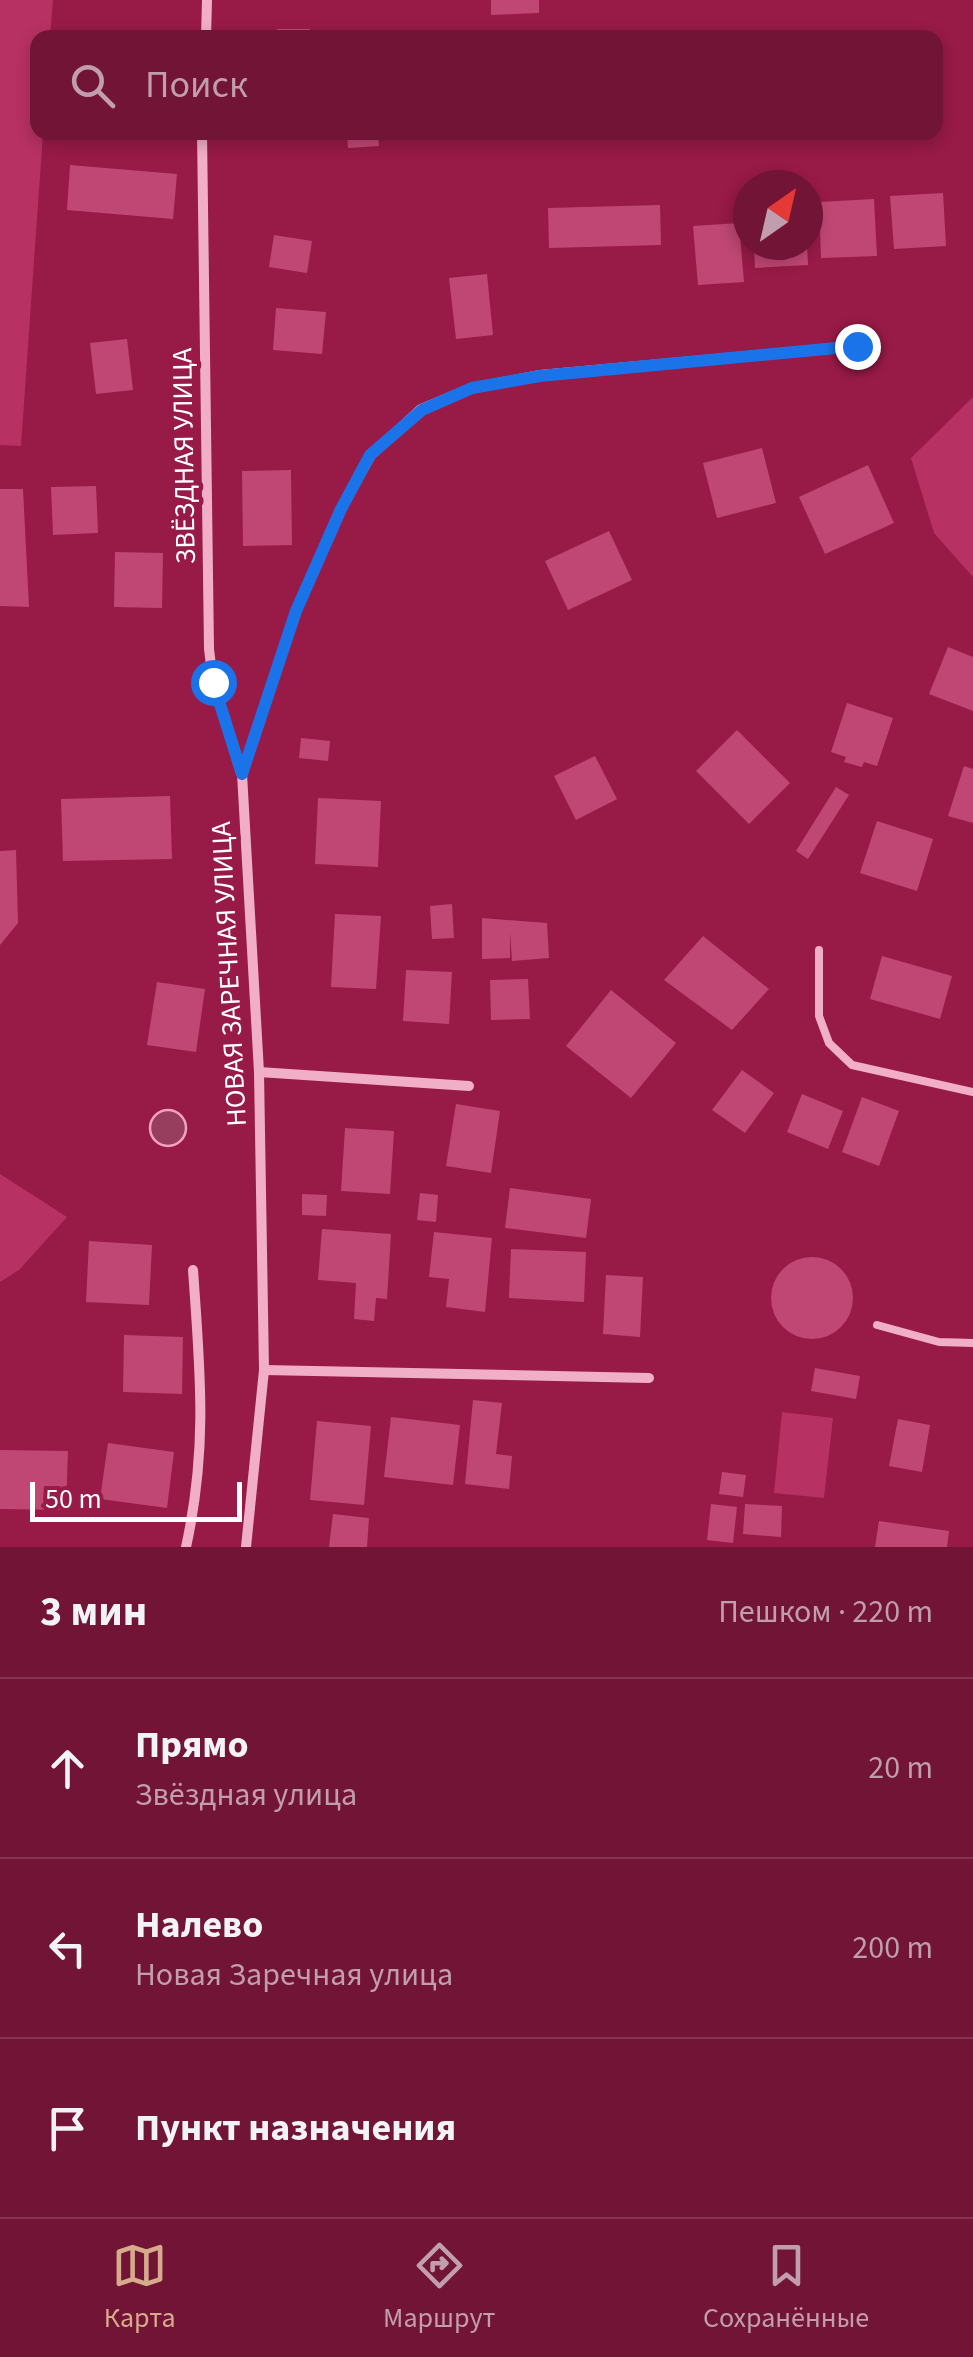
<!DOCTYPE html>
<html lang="ru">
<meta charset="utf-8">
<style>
body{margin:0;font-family:"Source Sans 3",sans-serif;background:#771d3d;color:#f1f3f6}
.compass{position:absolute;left:733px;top:170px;width:90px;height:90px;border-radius:50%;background:#721435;box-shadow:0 5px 15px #0003;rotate:34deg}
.scale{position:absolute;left:30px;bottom:25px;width:212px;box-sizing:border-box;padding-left:10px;border:5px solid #fff;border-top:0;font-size:28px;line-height:35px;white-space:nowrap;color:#fff;-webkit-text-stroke:8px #981a47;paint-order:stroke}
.stop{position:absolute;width:30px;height:30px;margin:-22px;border:8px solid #1a73e8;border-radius:50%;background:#fff}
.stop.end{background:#1a73e8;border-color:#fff;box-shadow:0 2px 10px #0008}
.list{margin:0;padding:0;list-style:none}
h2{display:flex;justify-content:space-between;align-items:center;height:130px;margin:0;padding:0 40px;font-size:42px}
h2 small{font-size:32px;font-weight:400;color:#c19ead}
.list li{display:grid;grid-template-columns:65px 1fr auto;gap:30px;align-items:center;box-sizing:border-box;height:180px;padding:0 40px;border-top:2px solid #843350}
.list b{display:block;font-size:38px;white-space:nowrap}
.list p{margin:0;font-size:32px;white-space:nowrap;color:#c19ead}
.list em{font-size:32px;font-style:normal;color:#c19ead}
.icon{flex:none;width:55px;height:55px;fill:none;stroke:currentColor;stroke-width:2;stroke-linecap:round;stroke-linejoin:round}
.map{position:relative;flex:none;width:973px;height:1547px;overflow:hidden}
.search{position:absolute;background:#721435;box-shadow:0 5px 15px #0003;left:30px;right:30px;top:30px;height:110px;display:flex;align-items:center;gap:25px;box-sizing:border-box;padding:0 35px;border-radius:20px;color:#c19ead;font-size:38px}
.sheet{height:670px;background:#721435}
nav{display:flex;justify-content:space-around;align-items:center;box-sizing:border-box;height:140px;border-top:2px solid #843350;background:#721435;font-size:28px;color:#c19ead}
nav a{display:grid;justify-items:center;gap:5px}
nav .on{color:#d6ab8b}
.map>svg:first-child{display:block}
.green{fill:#b73163}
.water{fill:#973d5d;stroke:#f3a1c1;stroke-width:2.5}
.building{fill:#c04774}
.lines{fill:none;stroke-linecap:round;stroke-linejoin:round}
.lane{stroke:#f0aec7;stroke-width:8}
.street{stroke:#f0aec7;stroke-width:10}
.route{stroke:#1a73e8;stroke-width:12}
.labels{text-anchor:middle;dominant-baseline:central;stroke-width:9;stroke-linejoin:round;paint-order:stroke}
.street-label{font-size:28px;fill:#fff;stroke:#981a47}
</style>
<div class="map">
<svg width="973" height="1547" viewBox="0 0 973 1547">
<rect width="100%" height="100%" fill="#981a47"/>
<g class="green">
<polygon points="0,0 53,0 50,37 38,38 38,132 43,133 21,446 0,445"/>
<polygon points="973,397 973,577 934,533 911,458"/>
<polygon points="0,1174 67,1217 19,1270 0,1282"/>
<polygon points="782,1412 833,1418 824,1498 774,1493"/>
</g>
<circle class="water" cx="168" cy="1128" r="18"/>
<g class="building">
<polygon points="491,0 539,0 539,13 491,15"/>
<polygon points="277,29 310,29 309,38 277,38"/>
<polygon points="247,132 299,132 299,137 247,138"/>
<polygon points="347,132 378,132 379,146 348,148"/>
<polygon points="70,165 177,174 173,219 67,210"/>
<polygon points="943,193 946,246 894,249 890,196"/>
<polygon points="874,199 877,256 821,258 819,202"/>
<polygon points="660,205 661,245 549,248 548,208"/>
<polygon points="739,223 744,282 698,285 693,226"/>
<polygon points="274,235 312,241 307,273 269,267"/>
<polygon points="754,245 807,245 808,265 755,268"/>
<polygon points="487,274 493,335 456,339 449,278"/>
<polygon points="276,308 326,312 322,354 273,350"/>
<polygon points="127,339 133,390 96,394 90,343"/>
<polygon points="762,448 776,503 717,518 703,463"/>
<polygon points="868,465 894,523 825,554 799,497"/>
<polygon points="291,470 292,545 243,546 242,471"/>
<polygon points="96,486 98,533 53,535 51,487"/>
<polygon points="0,489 23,489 29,607 0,606"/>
<polygon points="609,531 632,580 568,610 545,561"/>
<polygon points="115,552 163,553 162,608 114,607"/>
<polygon points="948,647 973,657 973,711 929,694"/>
<polygon points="847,703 893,718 877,766 864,762 862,767 844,762 846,757 831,752"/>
<polygon points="737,730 790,783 749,824 696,771"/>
<polygon points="301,738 330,741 328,761 299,758"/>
<polygon points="595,756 617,799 576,820 554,776"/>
<polygon points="964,766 973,769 973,823 948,816"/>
<polygon points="836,787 849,795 808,859 796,851"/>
<polygon points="170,796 172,859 63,861 61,799"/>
<polygon points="318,798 381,801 378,867 315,864"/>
<polygon points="877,821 933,839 917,891 860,873"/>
<polygon points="16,850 18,923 0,945 0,851"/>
<polygon points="452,904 454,938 432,939 430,906"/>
<polygon points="335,914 381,916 376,989 331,987"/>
<polygon points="482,918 547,923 549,958 512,961 510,932 510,958 482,959"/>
<polygon points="703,936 769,989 732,1030 664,980"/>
<polygon points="882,956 952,976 940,1019 870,999"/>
<polygon points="406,970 452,972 449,1024 403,1021"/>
<polygon points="528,979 530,1019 491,1020 490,980"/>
<polygon points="157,982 205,989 196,1052 147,1045"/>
<polygon points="611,990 676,1043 631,1098 566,1046"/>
<polygon points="742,1070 774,1093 745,1133 712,1110"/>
<polygon points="802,1094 843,1111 828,1149 787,1132"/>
<polygon points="862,1097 899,1111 879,1166 842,1152"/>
<polygon points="456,1104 500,1111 491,1173 446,1166"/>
<polygon points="345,1128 394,1131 390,1194 341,1191"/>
<polygon points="510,1188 591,1199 586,1238 505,1228"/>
<polygon points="420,1193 438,1195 436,1222 417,1220"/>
<polygon points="302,1194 327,1195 326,1216 302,1215"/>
<polygon points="322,1229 391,1234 387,1299 376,1298 374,1321 354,1319 356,1283 318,1280"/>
<polygon points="434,1232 492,1238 485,1312 446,1307 449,1279 429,1277"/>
<polygon points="89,1241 152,1245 149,1305 86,1302"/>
<polygon points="511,1249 586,1252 584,1302 509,1298"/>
<circle cx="812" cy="1298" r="41"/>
<polygon points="606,1275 643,1277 640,1337 603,1334"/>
<polygon points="124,1335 183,1337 182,1394 123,1392"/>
<polygon points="815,1368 860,1376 856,1399 811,1391"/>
<polygon points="473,1400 502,1403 496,1454 512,1456 509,1489 465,1484"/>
<polygon points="391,1417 460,1425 453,1485 384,1477"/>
<polygon points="898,1419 930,1425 922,1472 889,1466"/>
<polygon points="317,1421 371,1426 364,1505 310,1500"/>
<polygon points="108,1443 174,1452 167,1508 100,1499"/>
<polygon points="0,1450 68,1451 66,1510 0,1509"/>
<polygon points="722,1472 746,1475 743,1497 719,1494"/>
<polygon points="711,1504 737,1507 733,1543 707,1540"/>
<polygon points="745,1504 782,1506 781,1537 743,1534"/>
<polygon points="333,1514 369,1518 367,1547 329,1547"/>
<polygon points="879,1521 949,1531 947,1547 875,1547"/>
</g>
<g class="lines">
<g class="lane">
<polyline points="819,950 819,1016 829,1043 852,1065 973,1092"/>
<polyline points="877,1325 939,1342 973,1343"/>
</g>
<g class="street">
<polyline points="206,38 207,0"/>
<polyline points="202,132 209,649 213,682 241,773"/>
<polyline points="259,1072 469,1086"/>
<polyline points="264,1370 649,1378"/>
<path d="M186,1547c22,-100 14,-177 7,-277"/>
<polyline points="246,1547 264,1370 259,1072 242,774 296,611 341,509 371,455 421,409 471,388 540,375 857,346"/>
</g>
</g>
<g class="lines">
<polyline class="route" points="213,682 242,774 296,611 341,509 370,455 422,410 472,388 540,376 857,346"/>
</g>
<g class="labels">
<g class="street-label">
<text transform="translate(184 456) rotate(-91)">ЗВЁЗДНАЯ УЛИЦА</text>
<text transform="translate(229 974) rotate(-93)">НОВАЯ ЗАРЕЧНАЯ УЛИЦА</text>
</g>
</g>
</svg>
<svg class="compass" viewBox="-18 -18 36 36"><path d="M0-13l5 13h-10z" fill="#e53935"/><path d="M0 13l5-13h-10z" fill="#c19ead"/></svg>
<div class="scale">50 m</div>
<div class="stop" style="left:213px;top:682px"></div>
<div class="stop end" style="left:857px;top:346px"></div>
<div class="search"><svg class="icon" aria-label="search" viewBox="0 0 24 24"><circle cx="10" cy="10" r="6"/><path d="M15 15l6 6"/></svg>Поиск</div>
</div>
<section class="sheet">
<h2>3 мин<small>Пешком · 220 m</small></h2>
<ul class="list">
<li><svg class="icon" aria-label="ahead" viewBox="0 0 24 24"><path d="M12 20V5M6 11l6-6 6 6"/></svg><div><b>Прямо</b><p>Звёздная улица</p></div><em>20 m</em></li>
<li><svg class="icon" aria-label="left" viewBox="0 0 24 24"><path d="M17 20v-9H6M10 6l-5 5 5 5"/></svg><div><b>Налево</b><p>Новая Заречная улица</p></div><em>200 m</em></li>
<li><svg class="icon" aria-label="arrive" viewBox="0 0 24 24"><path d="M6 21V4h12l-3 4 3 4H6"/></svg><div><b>Пункт назначения</b></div></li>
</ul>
</section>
<nav>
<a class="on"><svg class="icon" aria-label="map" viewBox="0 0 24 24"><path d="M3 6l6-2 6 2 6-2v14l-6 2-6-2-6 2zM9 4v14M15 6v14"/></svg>Карта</a>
<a><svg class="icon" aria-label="directions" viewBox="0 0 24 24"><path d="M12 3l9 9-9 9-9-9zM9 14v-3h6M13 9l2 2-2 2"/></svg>Маршрут</a>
<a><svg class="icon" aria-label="saved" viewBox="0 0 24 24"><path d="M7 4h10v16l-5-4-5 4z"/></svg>Сохранённые</a>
</nav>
